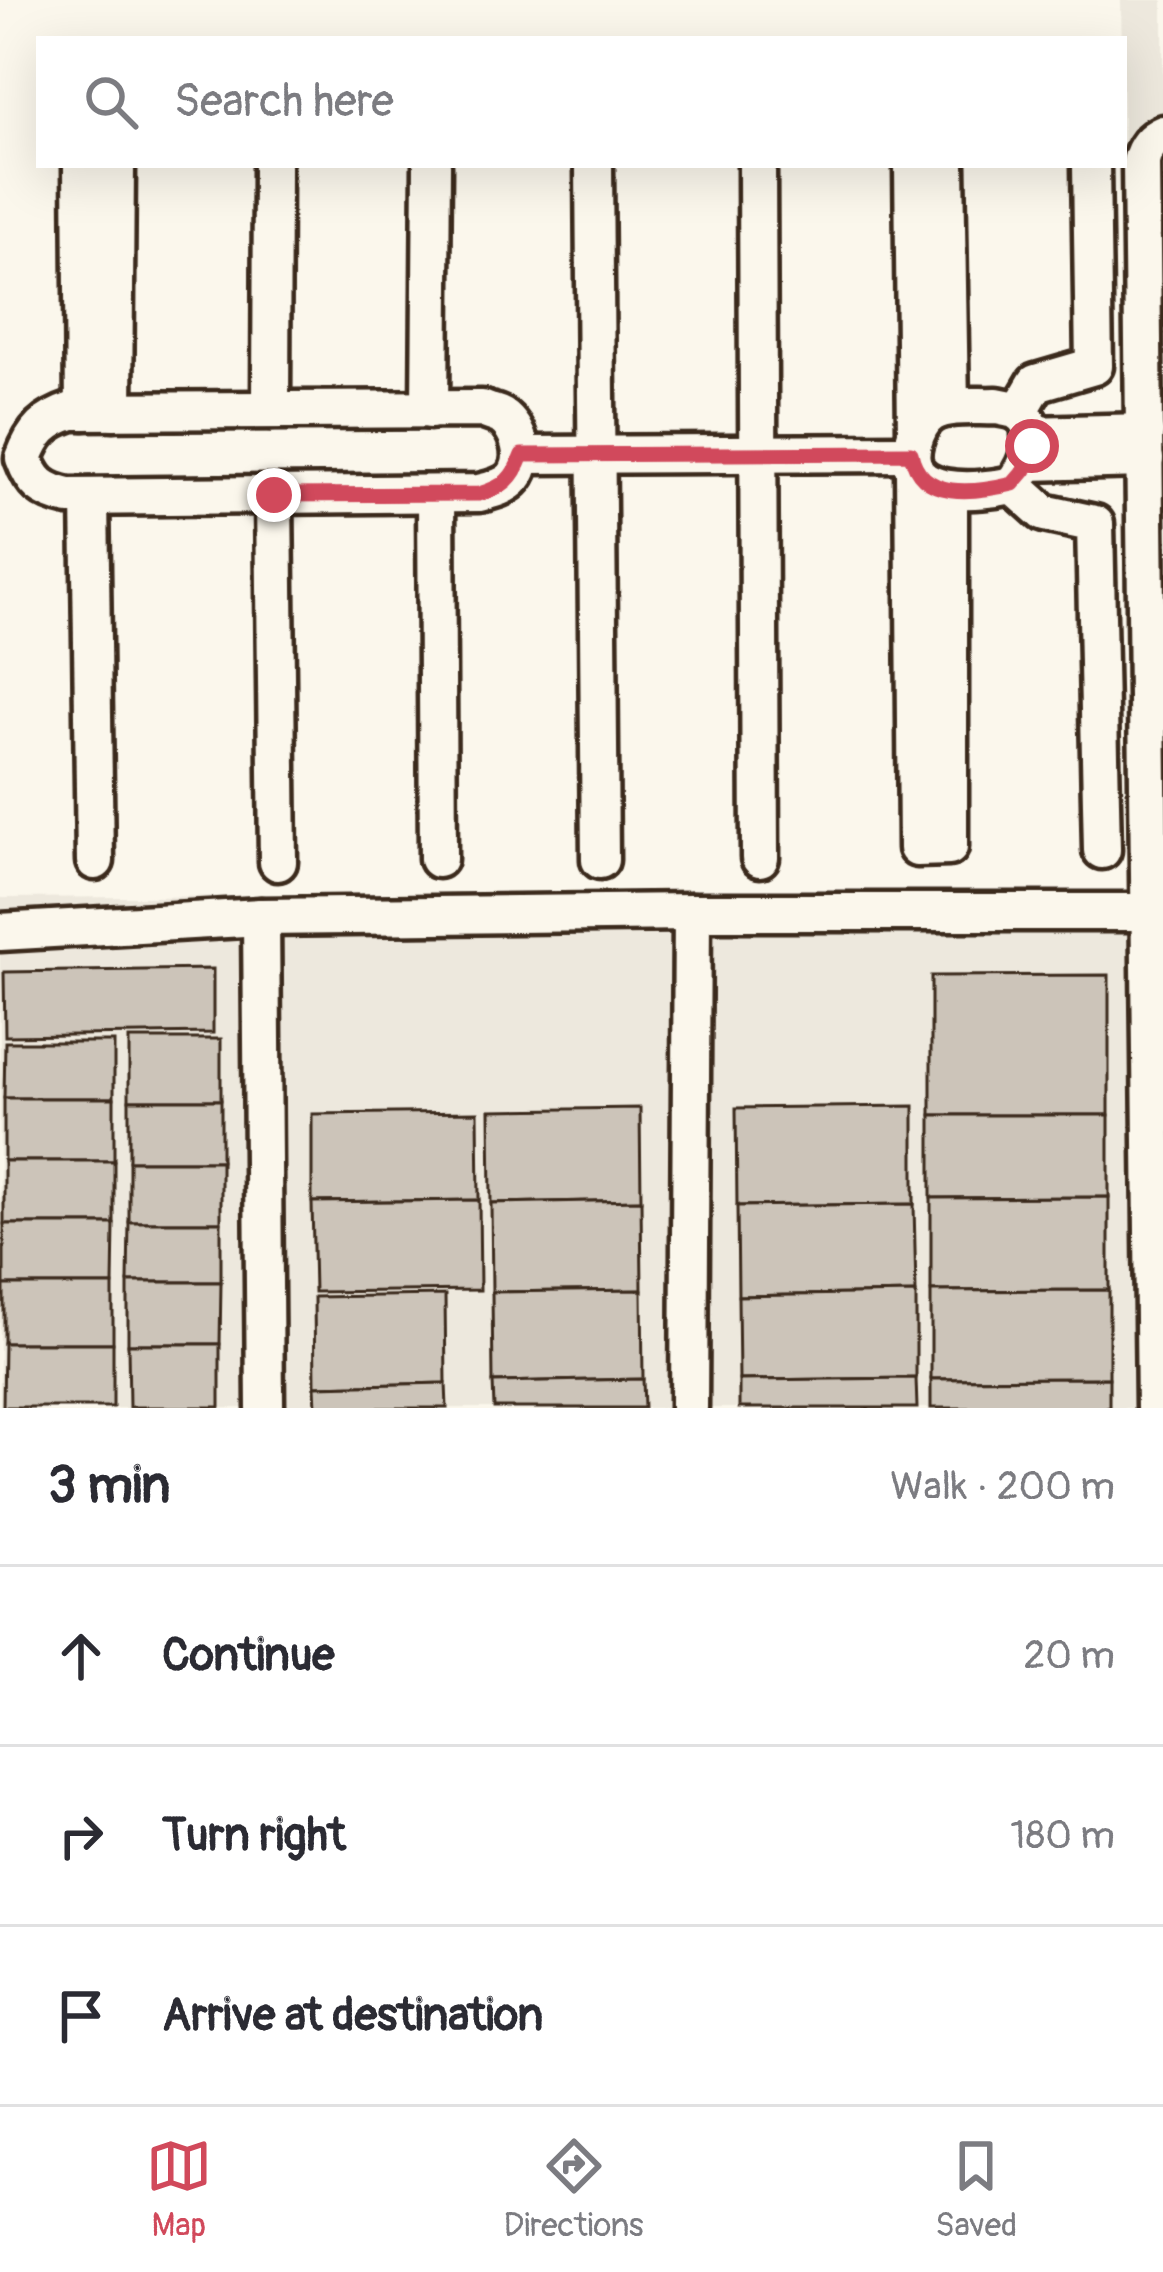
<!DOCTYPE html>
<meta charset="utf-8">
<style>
body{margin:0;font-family:Pangolin,sans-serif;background:#f7f7f7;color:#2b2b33}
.stop{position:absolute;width:36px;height:36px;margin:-27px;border:9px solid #d1495b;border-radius:50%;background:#fff}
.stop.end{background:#d1495b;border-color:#fff;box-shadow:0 3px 12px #0008}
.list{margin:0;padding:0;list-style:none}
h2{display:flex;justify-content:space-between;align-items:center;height:156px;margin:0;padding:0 48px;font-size:51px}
h2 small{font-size:39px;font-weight:400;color:#7c7c81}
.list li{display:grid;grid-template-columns:78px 1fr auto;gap:36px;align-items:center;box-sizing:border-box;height:180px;padding:0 48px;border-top:3px solid #e1e1e2}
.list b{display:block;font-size:45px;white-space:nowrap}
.list em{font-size:39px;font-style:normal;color:#7c7c81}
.icon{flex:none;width:66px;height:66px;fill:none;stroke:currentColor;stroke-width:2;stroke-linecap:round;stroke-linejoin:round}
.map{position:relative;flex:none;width:1163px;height:1408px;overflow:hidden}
.search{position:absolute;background:#fff;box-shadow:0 12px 48px #0002;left:36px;right:36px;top:36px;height:132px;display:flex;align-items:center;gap:30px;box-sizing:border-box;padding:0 42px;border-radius:0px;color:#7c7c81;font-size:45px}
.sheet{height:696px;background:#fff}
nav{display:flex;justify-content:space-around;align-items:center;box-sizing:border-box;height:168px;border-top:3px solid #e1e1e2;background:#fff;font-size:33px;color:#7c7c81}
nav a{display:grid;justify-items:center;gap:6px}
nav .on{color:#d1495b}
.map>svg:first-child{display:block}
.built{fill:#ede8dd}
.building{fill:#ccc4b9;stroke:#3b2a1e;stroke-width:3}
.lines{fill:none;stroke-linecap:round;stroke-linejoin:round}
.minor-casing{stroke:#3b2a1e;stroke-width:45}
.minor{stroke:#fbf7ec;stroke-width:36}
.route{stroke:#d1495b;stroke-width:15}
</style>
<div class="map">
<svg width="1163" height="1408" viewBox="0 0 1163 1408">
<rect width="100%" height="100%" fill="#fbf7ec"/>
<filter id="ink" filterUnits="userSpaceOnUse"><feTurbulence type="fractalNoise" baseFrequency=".00833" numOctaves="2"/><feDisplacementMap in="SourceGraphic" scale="24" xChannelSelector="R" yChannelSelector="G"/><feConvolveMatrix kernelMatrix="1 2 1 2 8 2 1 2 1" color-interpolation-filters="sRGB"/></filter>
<g filter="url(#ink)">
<polygon class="built" points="1121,0 1163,0 1163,1408 0,1408 0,898 1137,890"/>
<g class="building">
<polygon points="213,969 213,1033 5,1036 4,972"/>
<polygon points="1109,975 1109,1115 931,1115 931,976"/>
<rect x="129" y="1039" width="92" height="61"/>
<polygon points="5,1042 114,1042 114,1098 4,1098"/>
<rect x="4" y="1098" width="110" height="63"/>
<rect x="129" y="1100" width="92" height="61"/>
<polygon points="914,1106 914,1204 737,1206 736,1108"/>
<polygon points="640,1108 641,1200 491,1203 490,1110"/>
<polygon points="478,1112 479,1200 312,1202 312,1114"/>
<polygon points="931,1115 1109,1115 1109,1197 931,1198"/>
<rect x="4" y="1161" width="110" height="63"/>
<rect x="129" y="1161" width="92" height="61"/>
<polygon points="1109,1197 1109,1290 931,1291 931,1198"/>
<polygon points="479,1200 480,1290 314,1292 312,1202"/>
<polygon points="641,1200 642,1290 492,1292 491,1203"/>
<polygon points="914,1204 916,1293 738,1296 737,1206"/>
<polygon points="129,1222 221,1222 221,1282 128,1282"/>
<polygon points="4,1224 114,1224 113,1285 4,1285"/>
<polygon points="128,1282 221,1282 220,1344 128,1344"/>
<rect x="4" y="1285" width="109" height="58"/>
<polygon points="642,1290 643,1379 493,1382 492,1292"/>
<polygon points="1109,1290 1109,1378 931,1379 931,1291"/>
<polygon points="916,1293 916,1378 739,1380 738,1296"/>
<polygon points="445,1295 446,1383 315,1386 314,1297"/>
<polygon points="4,1343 113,1343 113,1407 3,1407"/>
<polygon points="128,1344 220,1344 220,1407 129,1407"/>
<polygon points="916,1378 917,1408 739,1408 739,1380"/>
<polygon points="1109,1378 1109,1408 931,1408 931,1379"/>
<polygon points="643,1379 644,1408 494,1408 493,1382"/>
<polygon points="446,1383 447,1408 316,1408 315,1386"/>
</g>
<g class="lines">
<g class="minor-casing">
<g id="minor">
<polyline points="82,165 84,411"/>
<polyline points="594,165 600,860"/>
<polyline points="757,165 760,858"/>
<polyline points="913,165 916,433"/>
<polyline points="946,165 950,407"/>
<path d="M997,406c7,2 14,2 20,5 28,16 11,56 -4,74 -32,7 -114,16 -100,-41 3,-11 9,-25 19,-31 18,-10 45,-6 65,-7z"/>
<path d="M482,409c6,3 13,4 19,7 18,12 27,43 13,61 -8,10 -23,13 -35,16l-410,4c-27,-6 -36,-14 -45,-39 10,-27 21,-38 48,-47z"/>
<polyline points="271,410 272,165"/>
<polyline points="430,410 432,165"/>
<polyline points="114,411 116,165"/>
<polyline points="1019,412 1036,383 1094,366 1091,165"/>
<polyline points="1031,435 1145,432"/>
<polyline points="522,455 911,453"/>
<polyline points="1028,462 1145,459"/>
<polyline points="914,468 917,848 949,847 949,490"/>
<polyline points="1013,485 1044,513 1095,524 1102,850"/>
<polyline points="436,494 438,859"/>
<polyline points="274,495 278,862"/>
<polyline points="90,497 95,861"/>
<polyline points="261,917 265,1408"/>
<polyline points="0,932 261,917 692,912 1151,912"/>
<polyline points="689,1408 692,912"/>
<path d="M1155,1408l-14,-1246c3,-13 10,-23 22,-28"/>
</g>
</g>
<use href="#minor" class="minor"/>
</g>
</g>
<g class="lines" filter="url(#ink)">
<path class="route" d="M274,495l205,-1c25,-7 34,-15 43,-39l389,-2c9,48 64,40 102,31l12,-14 7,-24"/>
</g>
</svg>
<div class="stop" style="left:1032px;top:446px"></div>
<div class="stop end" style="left:274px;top:495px"></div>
<div class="search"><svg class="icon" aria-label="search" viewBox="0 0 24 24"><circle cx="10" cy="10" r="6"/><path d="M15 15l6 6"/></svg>Search here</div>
</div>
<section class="sheet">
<h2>3 min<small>Walk · 200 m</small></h2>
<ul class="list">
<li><svg class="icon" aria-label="ahead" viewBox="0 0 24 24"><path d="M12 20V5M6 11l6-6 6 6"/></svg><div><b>Continue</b></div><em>20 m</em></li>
<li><svg class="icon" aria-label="right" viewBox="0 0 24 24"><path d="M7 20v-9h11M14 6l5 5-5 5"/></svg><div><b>Turn right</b></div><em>180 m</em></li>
<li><svg class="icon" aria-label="arrive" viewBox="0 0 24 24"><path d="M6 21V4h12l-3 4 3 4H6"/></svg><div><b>Arrive at destination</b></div></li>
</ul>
</section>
<nav>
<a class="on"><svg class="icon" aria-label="map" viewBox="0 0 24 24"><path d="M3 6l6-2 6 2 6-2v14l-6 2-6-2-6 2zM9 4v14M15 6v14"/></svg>Map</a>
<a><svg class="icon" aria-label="directions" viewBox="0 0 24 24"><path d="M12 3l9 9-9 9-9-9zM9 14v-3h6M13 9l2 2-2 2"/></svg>Directions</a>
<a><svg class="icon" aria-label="saved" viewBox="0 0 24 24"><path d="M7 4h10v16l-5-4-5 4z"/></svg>Saved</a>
</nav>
